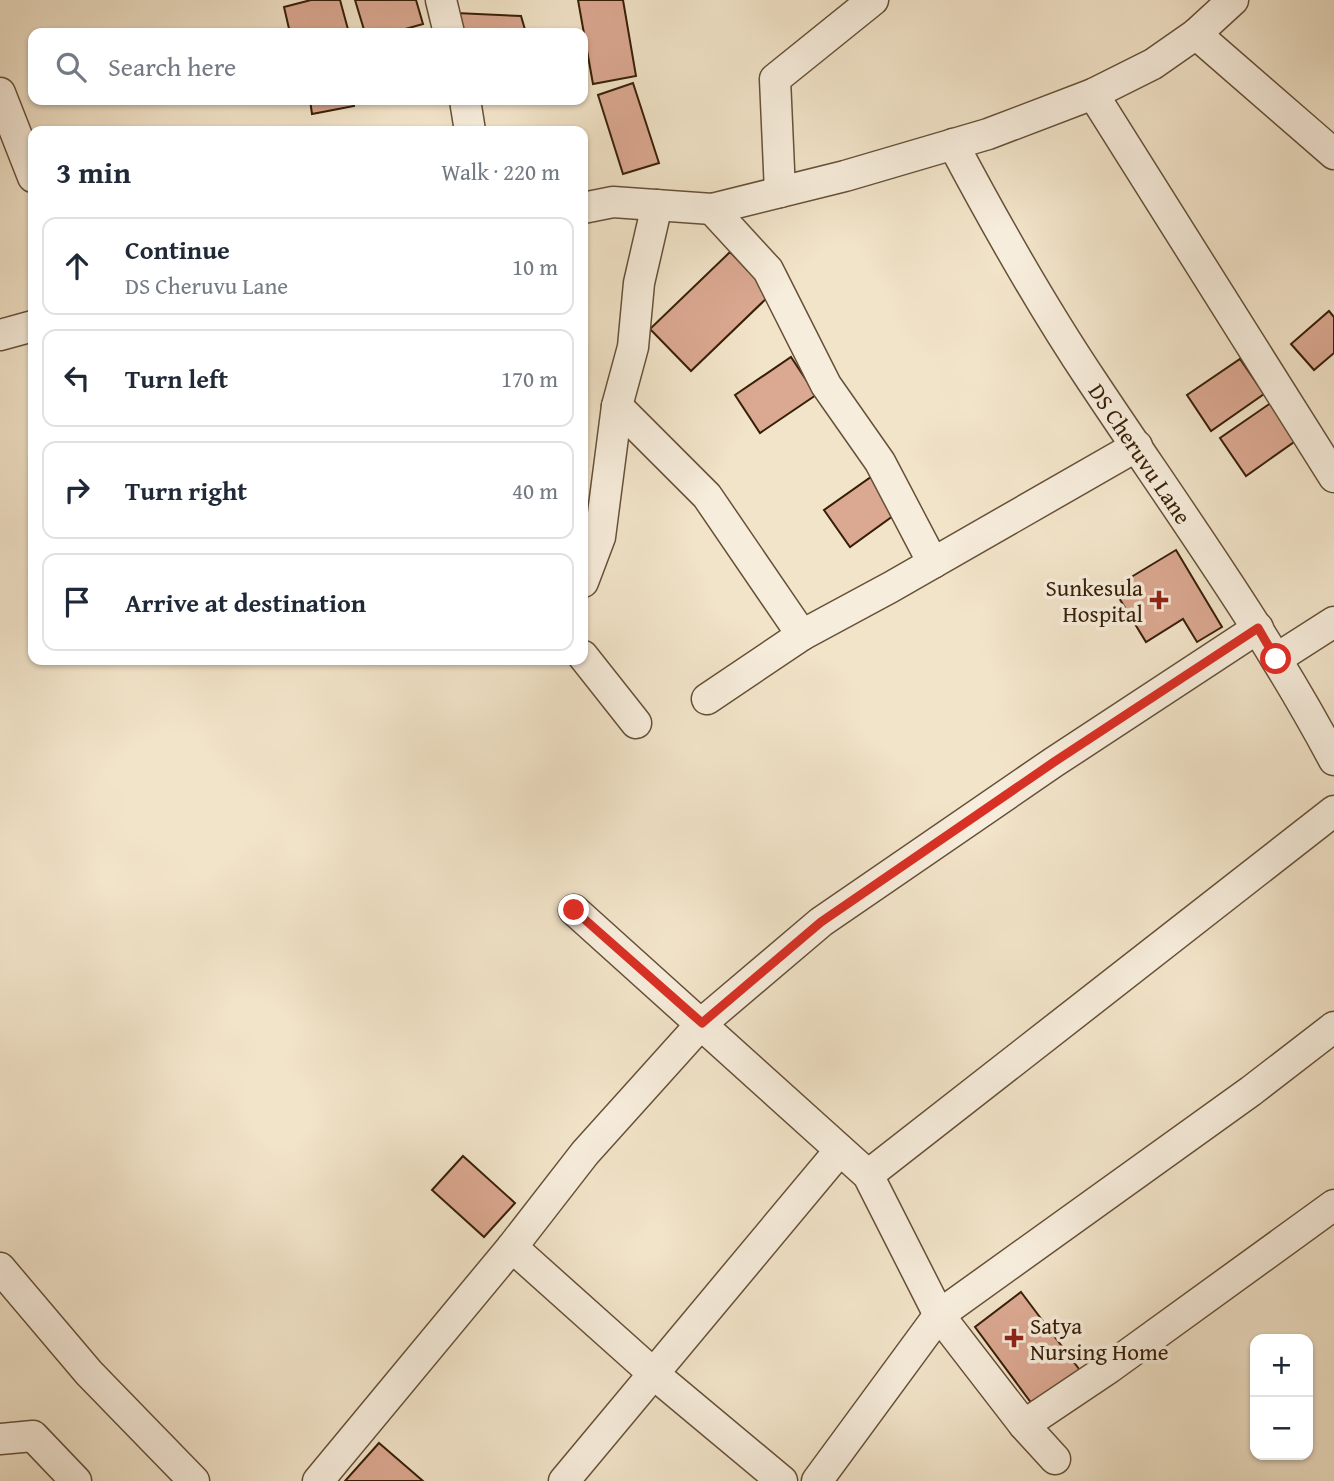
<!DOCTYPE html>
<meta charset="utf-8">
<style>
body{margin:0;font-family:"Gentium Book Plus",serif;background:#f2f2f3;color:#1f2937}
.controls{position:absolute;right:21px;bottom:21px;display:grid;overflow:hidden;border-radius:14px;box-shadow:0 2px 5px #0004}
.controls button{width:63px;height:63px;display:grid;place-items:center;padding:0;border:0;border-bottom:2px solid #e0e1e3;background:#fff;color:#1f2937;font:35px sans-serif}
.stop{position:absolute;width:21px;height:21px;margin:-16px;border:5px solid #d93025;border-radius:50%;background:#fff}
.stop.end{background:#d93025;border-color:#fff;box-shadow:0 2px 7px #0008}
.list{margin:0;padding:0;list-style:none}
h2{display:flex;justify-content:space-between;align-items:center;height:91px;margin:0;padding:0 28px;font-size:30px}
h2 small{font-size:23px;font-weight:400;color:#747a83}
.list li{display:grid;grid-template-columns:46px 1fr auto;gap:21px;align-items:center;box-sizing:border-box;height:98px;margin:0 14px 14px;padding:0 14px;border:2px solid #e0e1e3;border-radius:14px}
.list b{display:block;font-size:26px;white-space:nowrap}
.list p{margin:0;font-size:23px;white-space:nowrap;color:#747a83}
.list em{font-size:23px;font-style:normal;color:#747a83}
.icon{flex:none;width:38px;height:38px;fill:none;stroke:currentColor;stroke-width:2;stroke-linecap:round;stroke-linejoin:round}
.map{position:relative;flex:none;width:1334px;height:1481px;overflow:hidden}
.search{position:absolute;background:#fff;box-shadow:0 2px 5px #0004;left:28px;top:28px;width:560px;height:77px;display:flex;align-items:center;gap:18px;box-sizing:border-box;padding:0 24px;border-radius:14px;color:#747a83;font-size:26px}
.panel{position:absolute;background:#fff;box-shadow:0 2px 5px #0004;left:28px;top:126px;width:560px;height:539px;border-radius:14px}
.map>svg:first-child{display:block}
.building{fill:#dba891;stroke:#371f07;stroke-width:2}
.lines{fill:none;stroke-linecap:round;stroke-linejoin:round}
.minor-casing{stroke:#665038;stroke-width:33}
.minor{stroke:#f7eddc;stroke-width:30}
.route{stroke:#d93025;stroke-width:9}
.poi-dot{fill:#8f2418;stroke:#f7eddc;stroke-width:2.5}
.labels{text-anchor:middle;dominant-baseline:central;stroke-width:7;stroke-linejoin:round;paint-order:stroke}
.street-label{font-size:23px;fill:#371f07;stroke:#f7eddc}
.poi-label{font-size:23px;fill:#371f07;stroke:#f7eddc;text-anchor:end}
</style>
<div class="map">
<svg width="1334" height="1481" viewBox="0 0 1334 1481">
<rect width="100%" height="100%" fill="#f2e4c9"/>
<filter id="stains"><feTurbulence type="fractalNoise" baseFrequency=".00286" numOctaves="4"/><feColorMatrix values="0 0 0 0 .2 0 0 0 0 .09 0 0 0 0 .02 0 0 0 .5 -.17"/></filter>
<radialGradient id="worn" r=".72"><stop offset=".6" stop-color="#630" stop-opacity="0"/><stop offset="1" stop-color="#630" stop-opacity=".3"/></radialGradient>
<g class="building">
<polygon points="311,0 340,0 349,33 290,33 284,7"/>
<polygon points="355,0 416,0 423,24 391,33 365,33"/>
<polygon points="578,0 623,0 636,76 593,84"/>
<polygon points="456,13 521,16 526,33 462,33"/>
<polygon points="633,83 659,163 623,174 598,95"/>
<polygon points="310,100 353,100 354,106 312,114"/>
<polygon points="730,252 771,294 691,371 650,329"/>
<polygon points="1329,311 1334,317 1334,353 1314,370 1291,344"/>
<polygon points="791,357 816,395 760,433 735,395"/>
<polygon points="1240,359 1264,394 1211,431 1187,395"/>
<polygon points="1278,398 1304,435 1246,476 1220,438"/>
<polygon points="878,472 904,508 850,547 824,510"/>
<polygon points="1176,550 1222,627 1197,642 1183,619 1146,642 1113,588"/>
<polygon points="463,1156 515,1203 484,1237 432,1190"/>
<polygon points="1021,1292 1082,1373 1035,1408 975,1327"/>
<polygon points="379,1443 423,1481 345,1481"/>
</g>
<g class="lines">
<g class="minor-casing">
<g id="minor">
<polyline points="441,0 449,33"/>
<polyline points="1196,34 1334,154"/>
<polyline points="0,93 33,177"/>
<polyline points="1093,94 1334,477"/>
<polyline points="465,100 470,131"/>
<path id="s1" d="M953,144c43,81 88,161 139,237 83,125 172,247 242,379"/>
<polyline points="780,192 775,79 873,0"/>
<polyline points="583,208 613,202 712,209 845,176 988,134 1093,94 1153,64 1196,34 1233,0"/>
<polyline points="712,209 768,270 826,385 880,462 933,563"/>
<polyline points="0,335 33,326"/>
<polyline points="617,406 707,496 802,635 891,587 1137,446"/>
<polyline points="583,582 600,537 617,406 633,347 639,283 657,205"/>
<polyline points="583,656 636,723"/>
<polyline points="1276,659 1334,622"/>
<polyline points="707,699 802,635"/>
<polyline points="574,910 868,1175 939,1315 1024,1425 1055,1459"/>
<polyline points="868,1175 1334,811"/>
<polyline points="512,1247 655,1375 782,1481"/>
<polyline points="0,1268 89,1373 194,1481"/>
<polyline points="1024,1425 1109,1368 1334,1205"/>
<polyline points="0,1439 33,1436 76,1481"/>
<polyline points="318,1481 512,1247 585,1153 702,1023 821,922 1054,762 1258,628"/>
<polyline points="564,1481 840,1150"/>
<polyline points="817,1481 939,1315 1251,1091 1334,1027"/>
</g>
</g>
<use href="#minor" class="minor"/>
</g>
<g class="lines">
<polyline class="route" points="574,910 702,1023 821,922 1054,762 1258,628 1276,659"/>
</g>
<g class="poi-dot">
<path d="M1155.5 589.5h7v7h7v7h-7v7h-7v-7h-7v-7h7z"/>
<path d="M1010.5 1327.5h7v7h7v7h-7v7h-7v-7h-7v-7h7z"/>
</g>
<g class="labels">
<g class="street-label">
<text stroke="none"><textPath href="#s1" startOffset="362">DS Cheruvu Lane</textPath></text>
</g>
<g class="poi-label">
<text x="1143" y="587">Sunkesula<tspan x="1143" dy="26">Hospital</tspan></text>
<text x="1030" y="1325" text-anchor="start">Satya<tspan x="1030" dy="26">Nursing Home</tspan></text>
</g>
</g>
<rect width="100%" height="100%" filter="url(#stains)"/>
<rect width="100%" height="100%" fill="url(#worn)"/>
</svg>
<div class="controls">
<button>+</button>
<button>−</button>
</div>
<div class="stop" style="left:1276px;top:659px"></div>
<div class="stop end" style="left:574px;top:910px"></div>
<div class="search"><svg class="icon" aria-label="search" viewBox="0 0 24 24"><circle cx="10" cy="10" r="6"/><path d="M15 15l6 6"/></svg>Search here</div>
<section class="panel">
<h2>3 min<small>Walk · 220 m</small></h2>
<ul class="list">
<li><svg class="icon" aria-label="ahead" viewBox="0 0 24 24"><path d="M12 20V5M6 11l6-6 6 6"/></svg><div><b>Continue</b><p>DS Cheruvu Lane</p></div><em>10 m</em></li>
<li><svg class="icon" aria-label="left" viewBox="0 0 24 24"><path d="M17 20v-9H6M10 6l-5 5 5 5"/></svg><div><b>Turn left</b></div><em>170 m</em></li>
<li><svg class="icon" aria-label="right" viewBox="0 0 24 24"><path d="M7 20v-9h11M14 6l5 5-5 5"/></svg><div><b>Turn right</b></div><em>40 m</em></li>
<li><svg class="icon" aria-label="arrive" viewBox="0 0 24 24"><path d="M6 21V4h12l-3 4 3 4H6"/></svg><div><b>Arrive at destination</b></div></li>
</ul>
</section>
</div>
